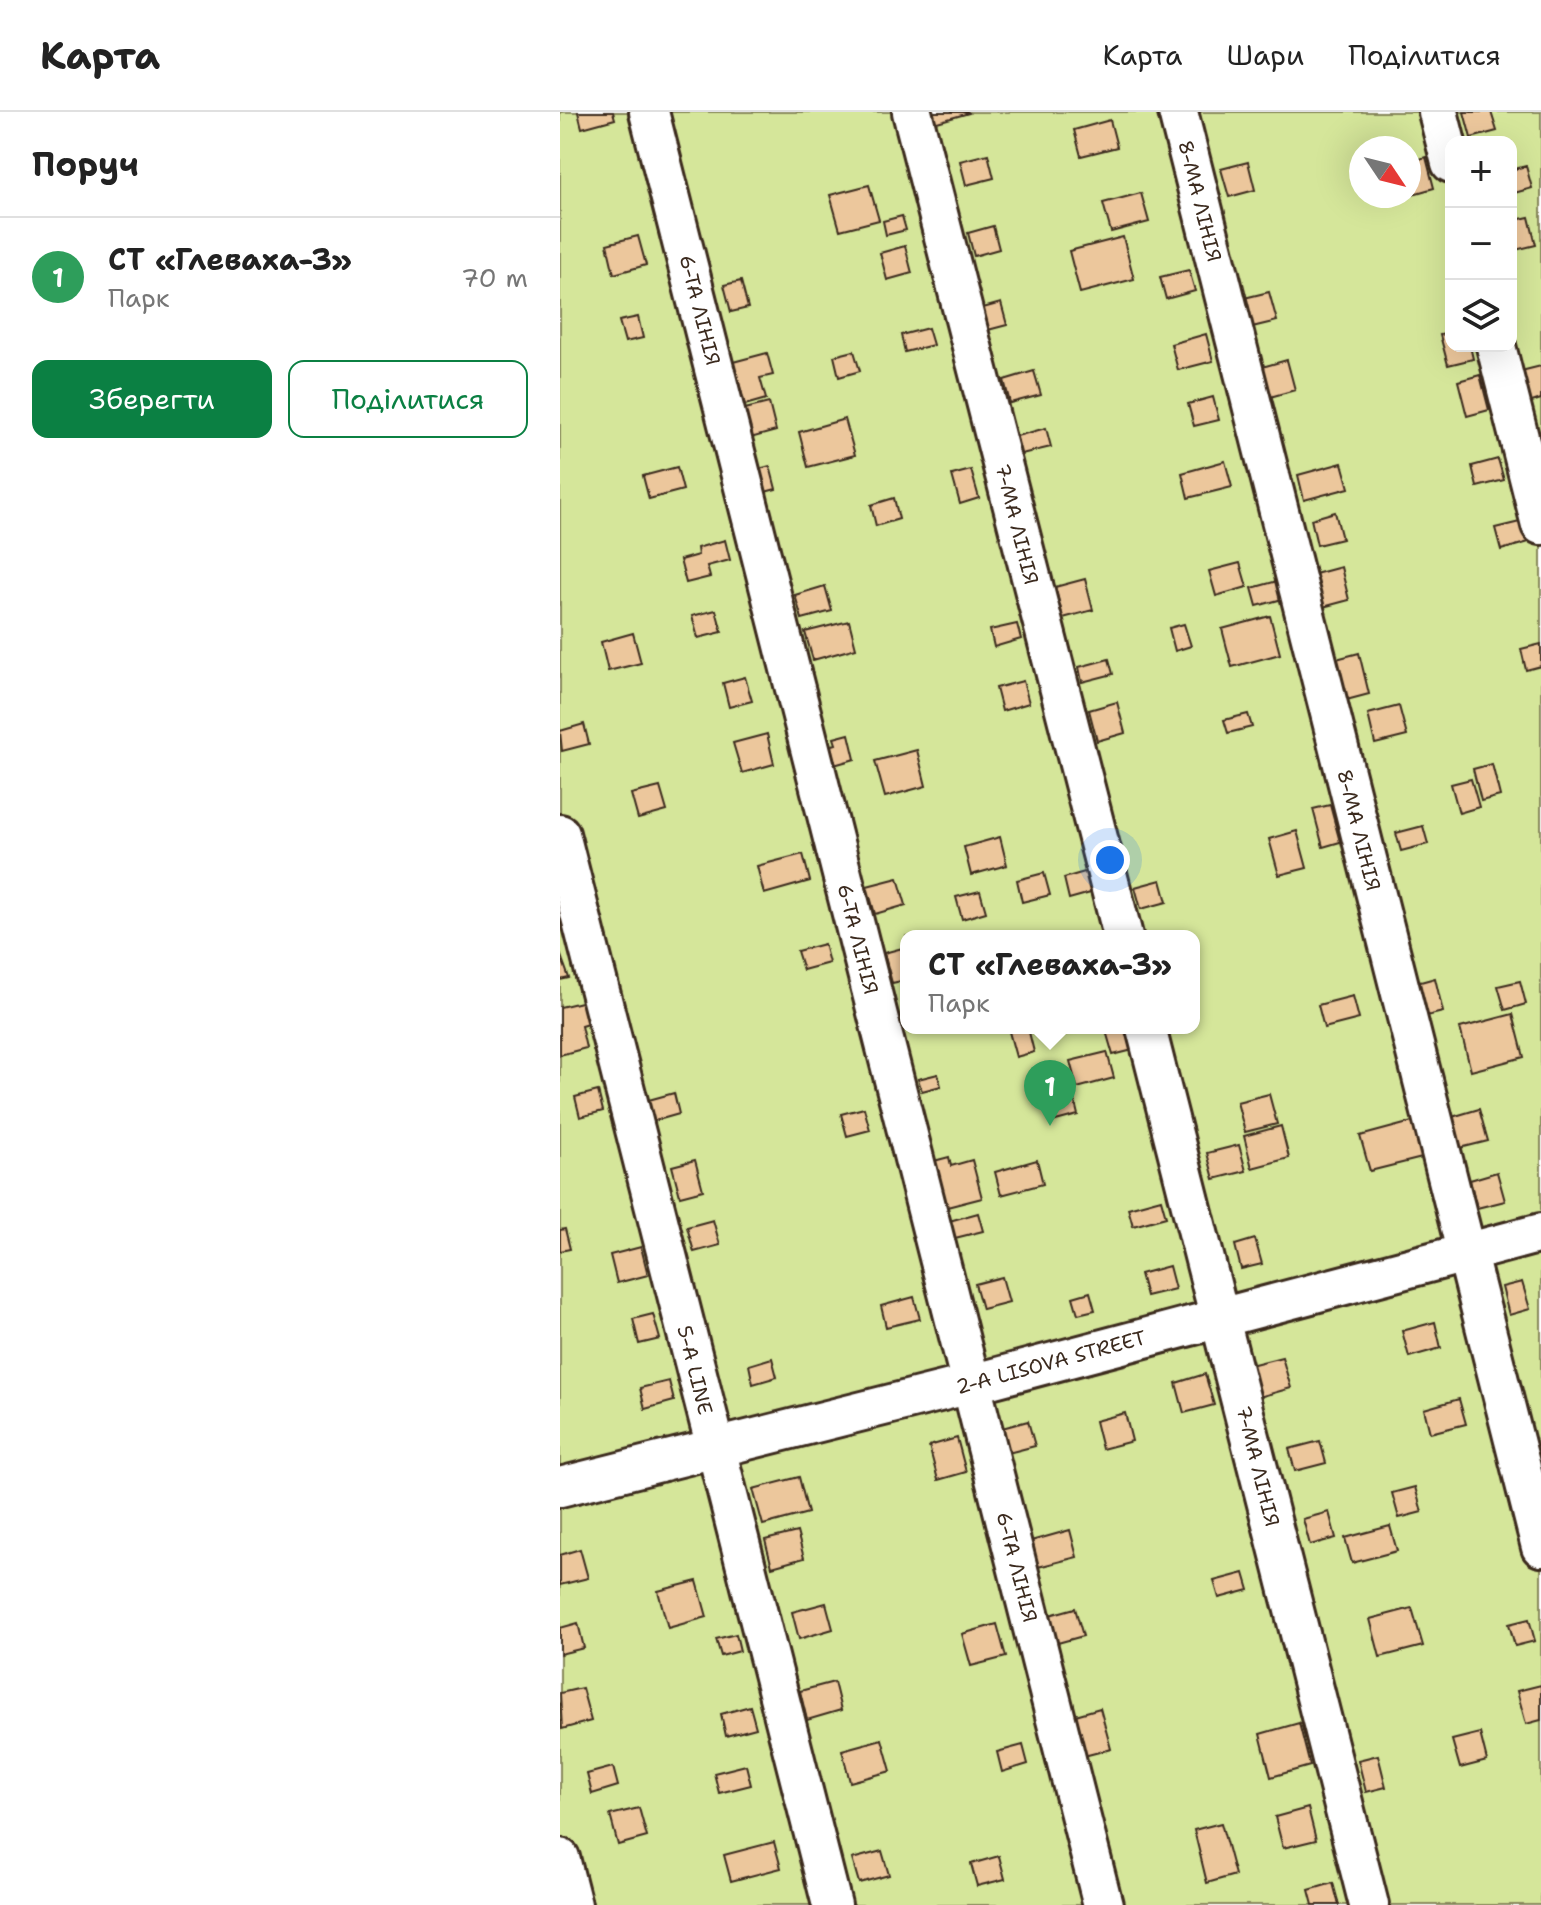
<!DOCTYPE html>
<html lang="uk">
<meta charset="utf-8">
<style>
body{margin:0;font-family:"Shantell Sans",sans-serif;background:#f2f2f2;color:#222}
.controls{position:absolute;right:24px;top:24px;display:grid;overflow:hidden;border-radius:16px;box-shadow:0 8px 32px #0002}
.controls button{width:72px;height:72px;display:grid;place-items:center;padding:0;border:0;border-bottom:2px solid #e0e0e0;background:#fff;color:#222;font:40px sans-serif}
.compass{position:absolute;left:789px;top:24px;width:72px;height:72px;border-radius:50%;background:#fff;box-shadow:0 8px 32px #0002;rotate:125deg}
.you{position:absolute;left:550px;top:748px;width:28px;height:28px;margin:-20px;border:6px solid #fff;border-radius:50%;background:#1a73e8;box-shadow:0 0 0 12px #1a73e833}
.badge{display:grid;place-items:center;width:52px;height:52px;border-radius:50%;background:#0b8043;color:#fff;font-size:26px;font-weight:700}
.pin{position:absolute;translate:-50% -66px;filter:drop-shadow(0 2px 4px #0008)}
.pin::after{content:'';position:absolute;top:42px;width:28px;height:24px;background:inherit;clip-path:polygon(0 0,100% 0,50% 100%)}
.popup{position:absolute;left:340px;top:818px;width:300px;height:104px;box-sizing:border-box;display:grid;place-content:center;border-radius:16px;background:#fff;filter:drop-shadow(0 2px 6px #0005);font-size:26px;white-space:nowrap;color:#767676}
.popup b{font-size:30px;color:#222}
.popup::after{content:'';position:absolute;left:50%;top:100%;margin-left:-16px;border:16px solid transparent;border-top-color:#fff}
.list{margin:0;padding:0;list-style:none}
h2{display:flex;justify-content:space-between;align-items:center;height:104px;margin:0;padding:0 32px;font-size:34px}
h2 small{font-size:26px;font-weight:400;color:#767676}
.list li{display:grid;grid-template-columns:52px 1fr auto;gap:24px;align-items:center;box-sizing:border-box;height:120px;padding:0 32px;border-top:2px solid #e0e0e0}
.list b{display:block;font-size:30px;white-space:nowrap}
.list p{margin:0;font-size:26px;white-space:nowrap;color:#767676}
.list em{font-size:26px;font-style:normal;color:#767676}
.actions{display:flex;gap:16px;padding:24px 32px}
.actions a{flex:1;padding:18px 0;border:2px solid #0b8043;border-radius:16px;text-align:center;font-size:28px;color:#0b8043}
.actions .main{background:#0b8043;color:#fff}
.icon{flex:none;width:44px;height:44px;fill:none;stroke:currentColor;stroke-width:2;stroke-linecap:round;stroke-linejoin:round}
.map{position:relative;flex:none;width:981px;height:1793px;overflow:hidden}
header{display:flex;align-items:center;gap:48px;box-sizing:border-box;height:112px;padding:0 40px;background:#fff;border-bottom:2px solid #e0e0e0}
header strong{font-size:38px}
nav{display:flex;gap:44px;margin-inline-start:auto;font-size:28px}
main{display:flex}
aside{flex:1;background:#fff}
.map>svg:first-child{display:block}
.green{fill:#d5e69a;stroke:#88885c;stroke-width:2;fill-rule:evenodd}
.building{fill:#ecc79c;stroke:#3b2a1e;stroke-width:2}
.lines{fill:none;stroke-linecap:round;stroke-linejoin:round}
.minor-casing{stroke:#3b2a1e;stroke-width:44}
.minor{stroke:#fff;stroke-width:38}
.labels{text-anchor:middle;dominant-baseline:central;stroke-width:6;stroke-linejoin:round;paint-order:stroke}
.street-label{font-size:20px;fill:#3b2a1e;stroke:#fff}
</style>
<header>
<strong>Карта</strong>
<nav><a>Карта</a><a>Шари</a><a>Поділитися</a></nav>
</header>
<main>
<aside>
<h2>Поруч<small></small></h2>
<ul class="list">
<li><span class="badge" style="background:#2e9e5b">1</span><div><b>СТ «Глеваха-3»</b><p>Парк</p></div><em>70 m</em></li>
</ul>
<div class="actions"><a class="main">Зберегти</a><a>Поділитися</a></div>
</aside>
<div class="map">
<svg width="981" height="1793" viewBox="0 0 981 1793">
<rect width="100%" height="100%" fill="#fff"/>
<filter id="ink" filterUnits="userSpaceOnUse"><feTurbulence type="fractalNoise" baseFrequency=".0125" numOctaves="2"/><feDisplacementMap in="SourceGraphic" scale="16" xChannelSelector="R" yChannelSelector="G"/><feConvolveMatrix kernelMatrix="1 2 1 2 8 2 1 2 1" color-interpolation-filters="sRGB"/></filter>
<g filter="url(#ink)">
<path class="green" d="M0,0h981v1793h-981zM891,30h60v204h-60zM801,36h48v48h-48zM346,824h288v92h-288z"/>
<g class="building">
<polygon points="18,0 53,0 55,7 22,16"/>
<polygon points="366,0 408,0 409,1 370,12"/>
<polygon points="904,0 931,0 937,19 911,26"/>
<polygon points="550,8 557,35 521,44 514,18"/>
<polygon points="428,42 434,66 406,73 400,49"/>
<polygon points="866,45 874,76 853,82 849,50"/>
<polygon points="688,50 695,78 669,85 661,57"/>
<polygon points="966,54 972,76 951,82 951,58"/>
<polygon points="309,73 319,108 280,118 270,83"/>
<polygon points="581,81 589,110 551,120 543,91"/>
<polygon points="342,104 346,118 326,123 323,109"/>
<polygon points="969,105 976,133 951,139 951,109"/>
<polygon points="433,114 439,137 414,144 408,121"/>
<polygon points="78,124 86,153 54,162 47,132"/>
<polygon points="563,125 574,167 520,181 509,139"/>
<polygon points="345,134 352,161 327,168 320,141"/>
<polygon points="629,158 635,179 606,187 600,165"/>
<polygon points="181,169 188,196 171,200 164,173"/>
<polygon points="709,180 717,209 688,216 680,187"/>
<polygon points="441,191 447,213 428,218 423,196"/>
<polygon points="78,205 83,226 65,230 59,209"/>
<polygon points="368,216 373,233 345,240 341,223"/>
<polygon points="891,221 891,234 910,234 913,247 888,253 880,223"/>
<polygon points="646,222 653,249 618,258 611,232"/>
<polygon points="294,239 300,259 279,265 274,244"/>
<polygon points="207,241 213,263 200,266 206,287 185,293 173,250"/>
<polygon points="727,248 735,278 710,285 702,255"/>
<polygon points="981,254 981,287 969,291 961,259"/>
<polygon points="474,259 481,283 450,291 444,268"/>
<polygon points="920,263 929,298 907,304 898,269"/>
<polygon points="653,285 659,308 634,314 628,292"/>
<polygon points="209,291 216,319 176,330 169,301"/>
<polygon points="285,307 295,343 248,355 239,320"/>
<polygon points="486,316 491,335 457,343 453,325"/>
<polygon points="938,347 944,368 917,375 912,354"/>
<polygon points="665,349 672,375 628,386 622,361"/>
<polygon points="782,351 789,376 744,388 738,363"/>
<polygon points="210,354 216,377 190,384 184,361"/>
<polygon points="117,355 123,378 89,387 83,364"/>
<polygon points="411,358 419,386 400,392 392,363"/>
<polygon points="334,386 339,407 316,414 311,393"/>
<polygon points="775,400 782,427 757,433 751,407"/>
<polygon points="964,409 969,430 941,438 935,416"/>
<polygon points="165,428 170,448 147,454 150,465 126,471 120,448 138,443 137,436"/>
<polygon points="680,451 687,475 656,484 649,459"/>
<polygon points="781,455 789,488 763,495 755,462"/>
<polygon points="525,467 533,498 503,506 495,475"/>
<polygon points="721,468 726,486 697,494 692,476"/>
<polygon points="265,474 272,499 242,507 235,483"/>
<polygon points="156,498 162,520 138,526 132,504"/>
<polygon points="710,504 720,542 672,555 662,517"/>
<polygon points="289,509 296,536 253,548 245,520"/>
<polygon points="457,512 461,527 434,535 430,518"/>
<polygon points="624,512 631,534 615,539 609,516"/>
<polygon points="73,521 81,551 48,559 41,530"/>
<polygon points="981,532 981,554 966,558 961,537"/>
<polygon points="799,541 809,582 775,591 765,550"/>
<polygon points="549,547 553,562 522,570 519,555"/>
<polygon points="185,565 192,589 169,595 163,571"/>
<polygon points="463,569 469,591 442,599 436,576"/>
<polygon points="557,590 565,621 537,629 529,598"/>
<polygon points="839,594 847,624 815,632 808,602"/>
<polygon points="688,602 692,615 668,621 664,608"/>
<polygon points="24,612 29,632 2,639 0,619"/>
<polygon points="207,622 214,652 182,661 173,631"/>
<polygon points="289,622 295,647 267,655 262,636 276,632 274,626"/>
<polygon points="357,638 366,674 325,685 315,649"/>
<polygon points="932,652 940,684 921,689 913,657"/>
<polygon points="911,667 919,695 899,701 891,672"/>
<polygon points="100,675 107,699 78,707 71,682"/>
<polygon points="770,693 780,730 763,735 753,697"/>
<polygon points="863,714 868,732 841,739 836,721"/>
<polygon points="737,719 747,756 719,763 709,727"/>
<polygon points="440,725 447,753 411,763 404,735"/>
<polygon points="243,742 250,769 204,782 197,754"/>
<polygon points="528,759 534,780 509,787 504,766"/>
<polygon points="484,761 490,783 462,790 457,768"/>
<polygon points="338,766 346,793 315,802 307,774"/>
<polygon points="601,768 607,790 581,797 575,775"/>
<polygon points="420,779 426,800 402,807 396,785"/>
<polygon points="264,832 269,851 243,858 237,839"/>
<polygon points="346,835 346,868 332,871 324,841"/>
<polygon points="0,841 9,866 0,868"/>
<polygon points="875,866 883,900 854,907 846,874"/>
<polygon points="960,869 966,892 945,898 938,874"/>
<polygon points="793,884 799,907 764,916 758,893"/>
<polygon points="25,889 31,911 21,914 26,936 0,943 0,895"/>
<polygon points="953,902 964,945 911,959 900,916"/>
<polygon points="448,916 468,916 474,940 456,945"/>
<polygon points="555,916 571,916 577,937 553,943 546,919"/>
<polygon points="547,940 554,966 517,976 510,949"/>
<polygon points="378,962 381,974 362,979 358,967"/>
<polygon points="38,979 43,999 20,1005 15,985"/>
<polygon points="114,981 119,1002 91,1010 85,989"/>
<polygon points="709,982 717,1012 685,1020 677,990"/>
<polygon points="514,987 518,1003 492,1010 487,994"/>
<polygon points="304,996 310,1018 287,1024 281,1002"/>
<polygon points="919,997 928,1029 900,1036 892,1005"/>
<polygon points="852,1010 862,1046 810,1059 800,1024"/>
<polygon points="721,1014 729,1046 692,1056 684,1024"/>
<polygon points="679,1033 686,1059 654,1067 647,1041"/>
<polygon points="389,1045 391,1054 412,1048 422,1086 387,1095 374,1049"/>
<polygon points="135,1048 143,1078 120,1084 112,1054"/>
<polygon points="477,1048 483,1072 441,1083 435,1060"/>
<polygon points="937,1060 945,1089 917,1096 910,1068"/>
<polygon points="601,1087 606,1105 573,1114 568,1096"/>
<polygon points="418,1101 423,1119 387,1128 382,1111"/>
<polygon points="153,1108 160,1133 134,1140 127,1115"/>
<polygon points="5,1117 10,1137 0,1139 0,1118"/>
<polygon points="695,1127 702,1152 681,1157 675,1133"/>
<polygon points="81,1135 88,1163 57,1171 50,1143"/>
<polygon points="609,1154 615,1177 586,1184 580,1162"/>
<polygon points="442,1165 449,1190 422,1197 415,1172"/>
<polygon points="962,1170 970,1197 949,1203 942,1175"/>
<polygon points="530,1180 535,1198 518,1202 513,1185"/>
<polygon points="354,1185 360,1207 326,1215 321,1194"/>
<polygon points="93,1202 100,1227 79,1232 73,1207"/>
<polygon points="875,1210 881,1236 849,1245 842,1219"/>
<polygon points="722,1245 731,1276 699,1285 690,1253"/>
<polygon points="212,1246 217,1265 193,1272 189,1253"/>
<polygon points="645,1262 654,1293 624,1301 616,1271"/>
<polygon points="109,1269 114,1289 85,1297 80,1276"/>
<polygon points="899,1287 906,1312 870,1321 864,1297"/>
<polygon points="565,1301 572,1329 542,1337 535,1309"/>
<polygon points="468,1309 475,1334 448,1341 442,1316"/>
<polygon points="397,1326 406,1360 378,1368 369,1334"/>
<polygon points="760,1329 766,1351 735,1359 729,1337"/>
<polygon points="239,1365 248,1401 203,1413 193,1377"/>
<polygon points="855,1375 862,1400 839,1406 832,1381"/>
<polygon points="769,1400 776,1426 750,1433 743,1407"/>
<polygon points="830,1414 837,1439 792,1451 785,1426"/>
<polygon points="510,1418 517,1445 478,1455 471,1429"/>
<polygon points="237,1420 244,1446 212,1455 205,1428"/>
<polygon points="20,1437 28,1466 0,1473 0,1443"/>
<polygon points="684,1461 689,1478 659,1486 654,1469"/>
<polygon points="137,1469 147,1505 108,1516 98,1479"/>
<polygon points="266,1491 273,1517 239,1527 232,1500"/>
<polygon points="515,1496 523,1524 494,1532 486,1504"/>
<polygon points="852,1496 863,1534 820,1545 810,1507"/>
<polygon points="969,1507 975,1529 955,1534 949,1512"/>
<polygon points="18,1511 24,1536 0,1542 0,1516"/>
<polygon points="437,1512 446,1545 411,1554 402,1522"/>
<polygon points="176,1522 180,1539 161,1544 156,1527"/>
<polygon points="274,1570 281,1598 247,1608 240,1579"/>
<polygon points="981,1573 981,1608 966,1612 957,1579"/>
<polygon points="22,1576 31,1609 2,1617 0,1581"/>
<polygon points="190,1594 196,1616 166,1624 161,1602"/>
<polygon points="540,1596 551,1637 516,1646 505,1606"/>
<polygon points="739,1611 750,1654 711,1665 700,1622"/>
<polygon points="920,1621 927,1649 900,1656 892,1628"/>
<polygon points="322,1627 331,1659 290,1670 282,1638"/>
<polygon points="463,1633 468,1652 442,1660 437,1640"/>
<polygon points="818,1643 826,1675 806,1680 798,1648"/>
<polygon points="186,1653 191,1673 159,1681 154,1661"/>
<polygon points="53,1655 58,1674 32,1682 27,1662"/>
<polygon points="79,1696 87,1725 58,1733 50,1703"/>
<polygon points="748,1696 756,1728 723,1736 715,1705"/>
<polygon points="661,1711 675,1763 647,1771 634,1718"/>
<polygon points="214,1730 221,1756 171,1769 164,1743"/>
<polygon points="322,1739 329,1763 299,1771 292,1747"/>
<polygon points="439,1744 445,1767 417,1774 411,1752"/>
<polygon points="773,1771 779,1793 753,1793 749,1778"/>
</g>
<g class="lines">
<g class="minor-casing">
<g id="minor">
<polyline points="89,0 543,1793"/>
<polyline points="352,0 563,824"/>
<polyline points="618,0 981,1435"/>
<polyline points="878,0 891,51"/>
<polyline points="936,234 981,413"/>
<polyline points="0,722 272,1793"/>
<polyline points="586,916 809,1793"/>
<polyline points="0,1375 411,1272 981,1121"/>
<polyline points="0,1746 12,1793"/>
</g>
</g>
<use href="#minor" class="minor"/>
</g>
</g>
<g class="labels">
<g class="street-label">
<text transform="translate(640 89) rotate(76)">8-МА ЛІНІЯ</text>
<text transform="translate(140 198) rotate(76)">6-ТА ЛІНІЯ</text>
<text transform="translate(457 412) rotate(76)">7-МА ЛІНІЯ</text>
<text transform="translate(799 718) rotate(76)">8-МА ЛІНІЯ</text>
<text transform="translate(298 827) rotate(76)">6-ТА ЛІНІЯ</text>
<text transform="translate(491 1250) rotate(-15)">2-A LISOVA STREET</text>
<text transform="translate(135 1258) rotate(76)">5-A LINE</text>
<text transform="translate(698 1354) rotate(76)">7-МА ЛІНІЯ</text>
<text transform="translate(457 1455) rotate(76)">6-ТА ЛІНІЯ</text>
</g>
</g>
</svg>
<div class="controls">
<button>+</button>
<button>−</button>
<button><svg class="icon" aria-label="layers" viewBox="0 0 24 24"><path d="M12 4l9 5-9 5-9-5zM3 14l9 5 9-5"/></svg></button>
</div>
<svg class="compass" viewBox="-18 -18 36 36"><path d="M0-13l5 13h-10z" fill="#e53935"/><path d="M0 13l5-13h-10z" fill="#767676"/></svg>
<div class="you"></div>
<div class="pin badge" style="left:490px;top:1014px;background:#2e9e5b">1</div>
<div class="popup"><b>СТ «Глеваха-3»</b>Парк</div>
</div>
</main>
